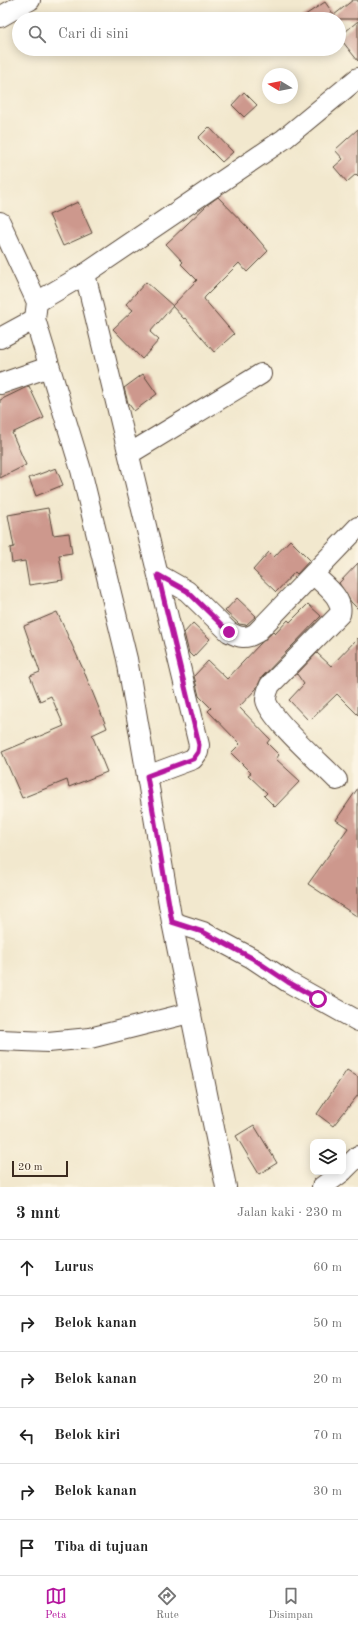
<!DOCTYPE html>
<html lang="id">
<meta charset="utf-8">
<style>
body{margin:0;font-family:"Old Standard TT",serif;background:#f6f6f6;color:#222}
.controls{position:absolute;right:12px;bottom:12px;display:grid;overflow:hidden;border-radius:8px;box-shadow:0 2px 10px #0003}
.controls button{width:36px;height:36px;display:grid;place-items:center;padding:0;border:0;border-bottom:1px solid #e0e0e0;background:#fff;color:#222;font:20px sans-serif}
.compass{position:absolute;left:262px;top:68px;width:36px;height:36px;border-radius:50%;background:#fff;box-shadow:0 2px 10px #0003;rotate:280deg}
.scale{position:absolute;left:12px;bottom:10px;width:56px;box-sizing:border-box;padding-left:4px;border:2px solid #3b2a1e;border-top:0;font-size:11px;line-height:14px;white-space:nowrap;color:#3b2a1e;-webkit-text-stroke:3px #fcf5e5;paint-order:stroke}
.stop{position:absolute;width:12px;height:12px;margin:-9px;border:3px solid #b5179e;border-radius:50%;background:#fff}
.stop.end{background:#b5179e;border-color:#fff;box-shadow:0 1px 4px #0008}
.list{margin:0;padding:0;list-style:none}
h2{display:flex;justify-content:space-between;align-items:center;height:52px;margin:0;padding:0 16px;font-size:17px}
h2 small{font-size:13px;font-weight:400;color:#767676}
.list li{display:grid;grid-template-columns:26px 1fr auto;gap:12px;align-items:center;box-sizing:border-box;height:56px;padding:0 16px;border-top:1px solid #e0e0e0}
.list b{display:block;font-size:15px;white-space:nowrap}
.list em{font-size:13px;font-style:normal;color:#767676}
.icon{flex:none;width:22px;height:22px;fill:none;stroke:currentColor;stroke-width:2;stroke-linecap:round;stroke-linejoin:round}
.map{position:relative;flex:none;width:358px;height:1187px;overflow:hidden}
.search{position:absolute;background:#fff;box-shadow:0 2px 10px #0003;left:12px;right:12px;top:12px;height:44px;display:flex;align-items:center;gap:10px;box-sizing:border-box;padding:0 14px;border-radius:22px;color:#767676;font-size:15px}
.sheet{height:388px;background:#fff}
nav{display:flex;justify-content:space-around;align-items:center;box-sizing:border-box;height:56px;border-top:1px solid #e0e0e0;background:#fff;font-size:11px;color:#767676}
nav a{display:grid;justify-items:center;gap:2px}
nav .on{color:#b5179e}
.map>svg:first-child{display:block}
.building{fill:#cd988d}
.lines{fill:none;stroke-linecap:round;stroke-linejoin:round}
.minor-casing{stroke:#564638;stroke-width:22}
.minor{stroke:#fff;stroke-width:20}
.route{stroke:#b5179e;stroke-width:5}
</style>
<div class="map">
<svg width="358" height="1187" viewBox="0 0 358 1187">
<rect width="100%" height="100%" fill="#fcf5e5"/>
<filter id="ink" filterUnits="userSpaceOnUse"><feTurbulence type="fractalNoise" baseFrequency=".025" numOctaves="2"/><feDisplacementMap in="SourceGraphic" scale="8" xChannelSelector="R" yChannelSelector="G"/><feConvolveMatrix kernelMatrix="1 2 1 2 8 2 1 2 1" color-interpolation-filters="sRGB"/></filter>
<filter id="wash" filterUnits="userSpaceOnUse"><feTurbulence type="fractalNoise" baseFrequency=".012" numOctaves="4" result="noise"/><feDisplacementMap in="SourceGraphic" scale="16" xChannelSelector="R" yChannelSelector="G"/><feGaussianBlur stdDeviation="0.9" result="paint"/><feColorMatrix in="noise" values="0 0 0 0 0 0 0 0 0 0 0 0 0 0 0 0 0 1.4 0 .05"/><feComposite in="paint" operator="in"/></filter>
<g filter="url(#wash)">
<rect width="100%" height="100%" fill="#f2e8ce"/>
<g id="blocks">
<g class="building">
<polygon points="353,0 358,0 358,19 299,19 325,2 334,15"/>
<polygon points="358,21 358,61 339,37"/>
<polygon points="244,92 257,105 244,117 232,105"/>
<polygon points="209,127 233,152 222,162 198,138"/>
<polygon points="358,129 358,176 356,174 347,182 334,167 343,159 335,150"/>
<polygon points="218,197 252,232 268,251 247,272 239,263 205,297 204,299 234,334 214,352 185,318 184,319 172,306 197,280 181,264 183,262 166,244 207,205"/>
<polygon points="78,202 92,233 63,246 49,215"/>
<polygon points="146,282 173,306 150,332 159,340 142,359 113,329 133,310 126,304"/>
<polygon points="143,374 157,394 134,411 128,403 124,388"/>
<polygon points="29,386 44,418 12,433 26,465 0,478 0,400"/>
<polygon points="56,468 63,485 36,496 29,478"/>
<polygon points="48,508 53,535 69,533 72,553 59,555 63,580 29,585 25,561 12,563 10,548 14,547 8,515"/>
<polygon points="290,540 310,560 297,574 295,572 276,592 253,570 269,552 274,557"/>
<polygon points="358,563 358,609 351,602 339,583"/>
<polygon points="237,598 256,616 246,625 239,624 225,611"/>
<polygon points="308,604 321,616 262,677 256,689 239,707 270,739 267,743 279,755 276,759 300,781 275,807 264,796 267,793 248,775 251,773 231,753 240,744 208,711 211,708 199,696 194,676 208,661 227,679 259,645 273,632 275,634 288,620 290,622"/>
<polygon points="57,612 83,669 107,728 92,735 107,772 69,787 67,780 22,798 2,752 64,726 51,696 40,701 30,676 40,672 24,626"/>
<polygon points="193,623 210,639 193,657 189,653 184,633"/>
<polygon points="358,638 358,715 337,694 309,721 289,700 304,684 297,674 317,653 331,666"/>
<polygon points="358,788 358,917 308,884 348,828 336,820"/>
<polygon points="347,1070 358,1077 358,1095 333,1126 317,1114"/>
<polygon points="254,1125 277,1163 259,1174 236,1136"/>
</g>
</g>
</g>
<g filter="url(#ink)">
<use href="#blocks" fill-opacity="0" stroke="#564638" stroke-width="1"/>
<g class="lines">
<g class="minor-casing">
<g id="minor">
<polyline points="0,17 30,0"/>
<polyline points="0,222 37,302 35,319 81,470 127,659 172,922 226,1187"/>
<polyline points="85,274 199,745 198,752 193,759 147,776"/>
<polyline points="37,302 85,274 284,139 358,78"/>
<polyline points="0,338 35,319"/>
<polyline points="0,384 49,367"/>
<polyline points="129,454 261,374"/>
<path d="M313,574c11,11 31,24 27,40l-70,71c-2,5 -4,9 -4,15 3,18 57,65 71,80"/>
<path d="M159,575l28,16 42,41c11,6 17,7 27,1l102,-106"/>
<polyline points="172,922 203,932 252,958 288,982 358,1021"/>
<polyline points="0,1040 48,1042 90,1038 189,1013"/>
<polyline points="343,1171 358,1156"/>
<polyline points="322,1187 342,1172"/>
</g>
</g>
<use href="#minor" class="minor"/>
</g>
</g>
<g class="lines" filter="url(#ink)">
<polyline class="route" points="229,632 187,591 158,575 199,745 198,752 193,759 147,776 172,922 203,932 252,958 288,982 318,999"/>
</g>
</svg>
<div class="controls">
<button><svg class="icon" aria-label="layers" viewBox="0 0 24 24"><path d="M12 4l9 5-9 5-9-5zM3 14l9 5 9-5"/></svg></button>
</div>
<svg class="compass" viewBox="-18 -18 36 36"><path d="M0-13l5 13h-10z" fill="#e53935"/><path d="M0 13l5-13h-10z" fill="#767676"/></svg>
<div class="scale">20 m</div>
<div class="stop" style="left:318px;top:999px"></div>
<div class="stop end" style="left:229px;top:632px"></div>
<div class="search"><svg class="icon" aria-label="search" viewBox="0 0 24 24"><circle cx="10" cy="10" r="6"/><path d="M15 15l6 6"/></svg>Cari di sini</div>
</div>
<section class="sheet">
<h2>3 mnt<small>Jalan kaki · 230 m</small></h2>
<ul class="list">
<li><svg class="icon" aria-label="ahead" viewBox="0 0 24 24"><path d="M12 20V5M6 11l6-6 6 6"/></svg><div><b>Lurus</b></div><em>60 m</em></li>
<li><svg class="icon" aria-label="right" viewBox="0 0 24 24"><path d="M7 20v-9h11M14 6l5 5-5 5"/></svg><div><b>Belok kanan</b></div><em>50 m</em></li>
<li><svg class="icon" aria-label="right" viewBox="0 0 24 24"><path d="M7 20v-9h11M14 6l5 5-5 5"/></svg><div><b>Belok kanan</b></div><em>20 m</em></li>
<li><svg class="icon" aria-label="left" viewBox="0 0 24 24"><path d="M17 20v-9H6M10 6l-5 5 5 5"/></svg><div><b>Belok kiri</b></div><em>70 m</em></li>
<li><svg class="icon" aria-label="right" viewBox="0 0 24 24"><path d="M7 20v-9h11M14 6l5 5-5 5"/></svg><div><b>Belok kanan</b></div><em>30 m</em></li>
<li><svg class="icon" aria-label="arrive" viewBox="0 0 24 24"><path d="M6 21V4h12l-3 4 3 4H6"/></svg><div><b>Tiba di tujuan</b></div></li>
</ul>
</section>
<nav>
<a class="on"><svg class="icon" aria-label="map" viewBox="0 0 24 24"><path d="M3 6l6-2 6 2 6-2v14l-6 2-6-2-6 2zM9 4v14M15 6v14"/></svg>Peta</a>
<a><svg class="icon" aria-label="directions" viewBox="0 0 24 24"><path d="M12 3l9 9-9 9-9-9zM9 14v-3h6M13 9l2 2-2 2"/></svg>Rute</a>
<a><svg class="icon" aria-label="saved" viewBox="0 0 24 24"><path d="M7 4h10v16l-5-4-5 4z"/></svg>Disimpan</a>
</nav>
